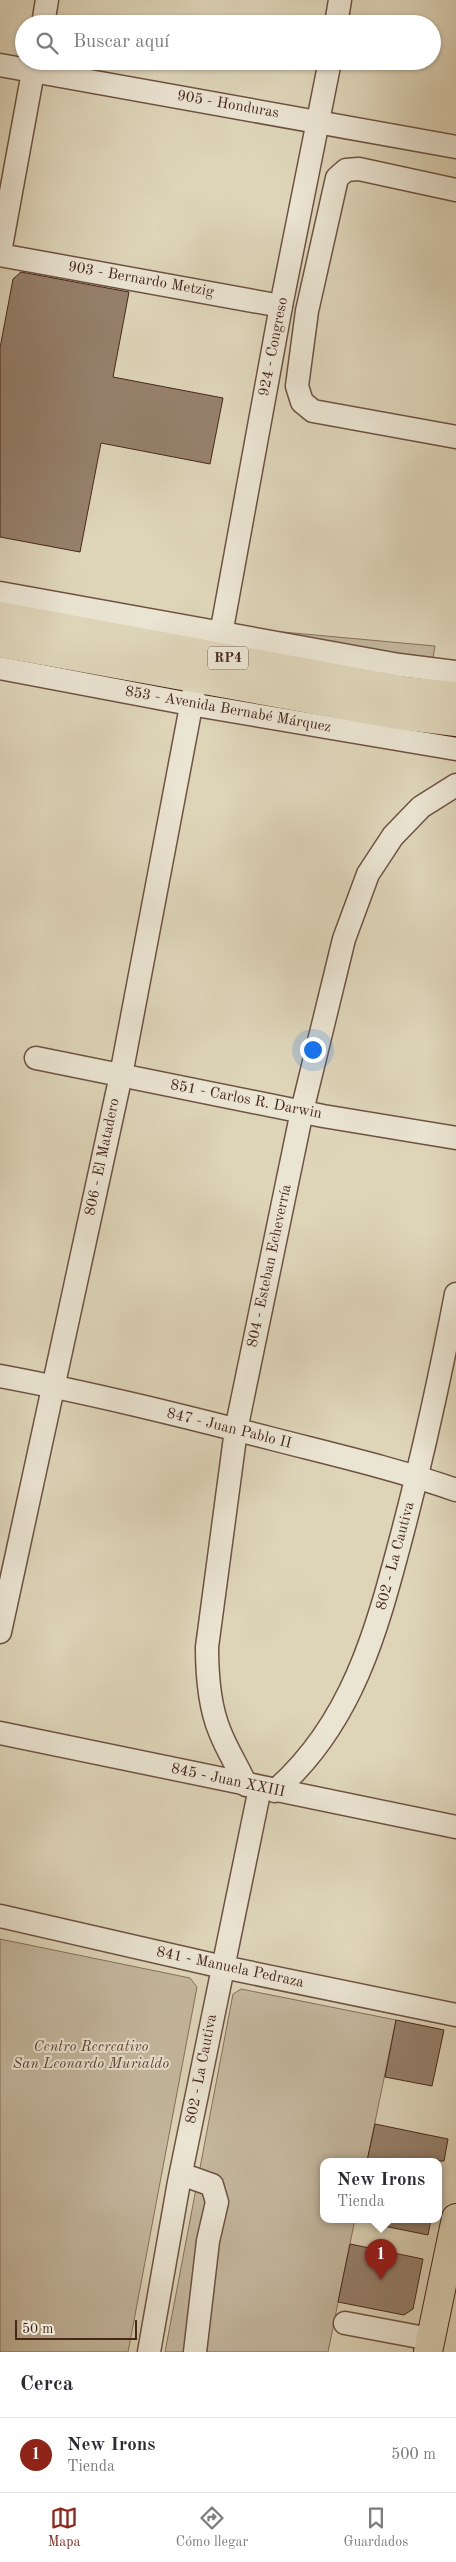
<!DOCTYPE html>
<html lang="es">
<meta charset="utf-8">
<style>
body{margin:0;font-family:"Old Standard TT",serif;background:#f7f7f7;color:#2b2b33}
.scale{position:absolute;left:15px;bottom:12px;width:122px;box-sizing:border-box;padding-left:5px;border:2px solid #48271a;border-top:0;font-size:14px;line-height:18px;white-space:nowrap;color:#48271a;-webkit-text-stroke:4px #eae4d2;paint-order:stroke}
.you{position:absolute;left:312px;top:1049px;width:18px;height:18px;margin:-12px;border:4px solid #fff;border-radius:50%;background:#1a73e8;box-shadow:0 0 0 8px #1a73e833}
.badge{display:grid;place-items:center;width:32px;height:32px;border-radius:50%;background:#8f2418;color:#fff;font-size:16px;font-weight:700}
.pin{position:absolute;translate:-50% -41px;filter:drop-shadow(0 1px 2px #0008)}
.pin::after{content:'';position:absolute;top:26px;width:18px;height:15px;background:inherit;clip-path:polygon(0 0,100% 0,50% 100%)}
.popup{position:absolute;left:320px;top:2158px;width:122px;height:65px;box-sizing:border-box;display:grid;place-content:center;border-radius:10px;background:#fff;filter:drop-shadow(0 1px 4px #0005);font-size:16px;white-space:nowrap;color:#7c7c81}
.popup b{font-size:19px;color:#2b2b33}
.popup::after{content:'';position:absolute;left:50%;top:100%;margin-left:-10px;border:10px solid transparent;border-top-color:#fff}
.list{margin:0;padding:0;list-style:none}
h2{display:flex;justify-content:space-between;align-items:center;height:65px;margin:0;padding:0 20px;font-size:21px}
h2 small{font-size:16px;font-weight:400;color:#7c7c81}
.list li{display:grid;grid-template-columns:32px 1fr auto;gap:15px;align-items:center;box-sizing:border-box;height:75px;padding:0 20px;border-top:1px solid #e1e1e2}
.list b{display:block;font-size:19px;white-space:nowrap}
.list p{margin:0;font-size:16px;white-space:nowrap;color:#7c7c81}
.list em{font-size:16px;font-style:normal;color:#7c7c81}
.icon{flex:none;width:28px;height:28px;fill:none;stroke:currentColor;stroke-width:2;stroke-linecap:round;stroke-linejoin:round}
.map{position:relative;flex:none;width:456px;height:2352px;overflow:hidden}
.search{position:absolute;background:#fff;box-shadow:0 1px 4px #0004;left:15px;right:15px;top:15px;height:55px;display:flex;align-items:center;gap:12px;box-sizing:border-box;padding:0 18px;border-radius:28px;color:#7c7c81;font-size:19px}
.sheet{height:140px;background:#fff}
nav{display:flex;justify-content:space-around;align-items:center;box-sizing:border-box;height:70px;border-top:1px solid #e1e1e2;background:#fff;font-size:14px;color:#7c7c81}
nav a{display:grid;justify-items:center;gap:2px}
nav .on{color:#8f2418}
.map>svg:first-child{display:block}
.green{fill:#c4b79e;stroke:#866f5c}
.building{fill:#96816d;stroke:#48271a}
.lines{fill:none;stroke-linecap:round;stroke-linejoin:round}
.minor-casing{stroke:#6e5242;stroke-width:25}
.major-casing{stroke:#48271a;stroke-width:30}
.minor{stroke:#eae4d2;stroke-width:22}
.major{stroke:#ded5b9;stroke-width:28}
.labels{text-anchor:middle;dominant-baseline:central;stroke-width:4;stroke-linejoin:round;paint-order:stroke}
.shield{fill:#eae4d2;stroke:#796051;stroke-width:1}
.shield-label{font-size:14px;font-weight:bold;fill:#48271a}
.street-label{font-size:15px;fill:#48271a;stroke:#eae4d2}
.park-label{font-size:15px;font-style:italic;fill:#614434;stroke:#eae4d2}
</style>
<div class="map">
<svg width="456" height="2352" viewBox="0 0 456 2352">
<rect width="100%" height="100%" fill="#ded5b9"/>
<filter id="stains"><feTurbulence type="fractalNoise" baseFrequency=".004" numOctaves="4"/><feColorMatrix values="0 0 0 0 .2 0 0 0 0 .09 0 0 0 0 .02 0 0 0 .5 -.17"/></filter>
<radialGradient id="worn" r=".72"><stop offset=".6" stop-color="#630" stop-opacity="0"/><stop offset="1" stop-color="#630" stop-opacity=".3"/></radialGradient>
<g class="green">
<polygon points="228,627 435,646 432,664"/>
<polygon points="0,1939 190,1978 197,1987 128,2352 0,2352"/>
<polygon points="241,1989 396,2020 367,2161 324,2161 324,2219 355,2219 328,2352 165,2352 233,1994"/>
</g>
<g class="building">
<polygon points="21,272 129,292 113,377 223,398 210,464 101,443 80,552 0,537 0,348 13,279"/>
<polygon points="396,2020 444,2030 432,2086 385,2077"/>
<polygon points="375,2124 448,2139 444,2161 367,2161"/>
<polygon points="379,2219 431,2219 428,2235 379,2225"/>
<polygon points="350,2244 423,2259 413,2309 404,2315 338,2302"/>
</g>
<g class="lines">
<g class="minor-casing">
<g id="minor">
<polyline points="43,24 47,0"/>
<polyline points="336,24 340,0"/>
<polyline points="0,65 456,147"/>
<polyline points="456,190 359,169 346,170 337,178 307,311 297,386 302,402 313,411 456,437"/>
<polyline points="0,252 35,61"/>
<polyline points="0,255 281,306"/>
<polyline points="0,593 399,665 456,672"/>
<polyline points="221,634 281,306 330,61"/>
<polyline points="0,668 190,704 456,749"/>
<polyline points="36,1058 323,1116 456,1138"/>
<path d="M0,1376c92,17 183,40 273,63 62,16 123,30 183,51"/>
<polyline points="0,1632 121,1075 196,680"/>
<polyline points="0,1733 456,1827"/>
<path d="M246,1785c-8,-18 -19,-35 -26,-53 -11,-26 -13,-57 -13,-85l29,-217 66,-319 42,-172 24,-65 25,-38 28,-29 35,-22"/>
<path d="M275,1791c80,-70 103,-166 129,-264 20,-77 37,-155 52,-233"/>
<polyline points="0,1916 223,1967 456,2015"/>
<polyline points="181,2174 212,2185 217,2202 208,2241 195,2352"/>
<polyline points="345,2323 430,2339"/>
<polyline points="149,2352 179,2182 260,1788"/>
</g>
</g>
<g class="major-casing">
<g id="major">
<polyline points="0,616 405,691 456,696"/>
<polyline points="0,643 392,714 456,722"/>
<polyline points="428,2352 456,2218"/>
</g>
</g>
<use href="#minor" class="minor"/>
<use href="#major" class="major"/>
</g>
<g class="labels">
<rect class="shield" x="208" y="646.5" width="40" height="23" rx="4"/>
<g class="shield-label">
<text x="228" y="658">RP4</text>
</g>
<g class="street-label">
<text transform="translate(228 105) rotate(10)">905 - Honduras</text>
<text transform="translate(141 280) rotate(10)">903 - Bernardo Metzig</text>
<text transform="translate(274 347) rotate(-79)">924 - Congreso</text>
<text transform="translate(228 710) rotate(10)">853 - Avenida Bernabé Márquez</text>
<text transform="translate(246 1100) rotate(11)">851 - Carlos R. Darwin</text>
<text transform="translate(103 1157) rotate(-78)">806 - El Matadero</text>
<text transform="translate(270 1266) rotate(-78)">804 - Esteban Echeverría</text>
<text transform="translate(229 1429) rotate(14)">847 - Juan Pablo II</text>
<text transform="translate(396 1556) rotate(-75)">802 - La Cautiva</text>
<text transform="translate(228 1781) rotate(12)">845 - Juan XXIII</text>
<text transform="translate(230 1968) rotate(12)">841 - Manuela Pedraza</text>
<text transform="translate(202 2069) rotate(-79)">802 - La Cautiva</text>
</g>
<g class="park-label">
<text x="91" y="2047">Centro Recreativo<tspan x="91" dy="17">San Leonardo Murialdo</tspan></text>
</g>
</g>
<rect width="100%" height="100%" filter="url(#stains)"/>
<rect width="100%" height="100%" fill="url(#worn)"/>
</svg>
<div class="scale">50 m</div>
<div class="you"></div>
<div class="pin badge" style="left:381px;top:2280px">1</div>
<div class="popup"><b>New Irons</b>Tienda</div>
<div class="search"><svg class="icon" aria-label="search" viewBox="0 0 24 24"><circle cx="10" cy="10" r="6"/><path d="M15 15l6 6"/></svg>Buscar aquí</div>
</div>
<section class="sheet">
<h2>Cerca<small></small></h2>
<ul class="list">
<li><span class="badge">1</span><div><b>New Irons</b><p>Tienda</p></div><em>500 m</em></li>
</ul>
</section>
<nav>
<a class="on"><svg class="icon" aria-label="map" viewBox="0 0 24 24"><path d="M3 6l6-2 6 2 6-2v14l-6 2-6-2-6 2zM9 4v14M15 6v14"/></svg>Mapa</a>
<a><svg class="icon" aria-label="directions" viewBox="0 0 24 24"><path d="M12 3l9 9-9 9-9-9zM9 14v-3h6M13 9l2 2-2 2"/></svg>Cómo llegar</a>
<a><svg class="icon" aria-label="saved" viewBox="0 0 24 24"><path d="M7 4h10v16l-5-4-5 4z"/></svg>Guardados</a>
</nav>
